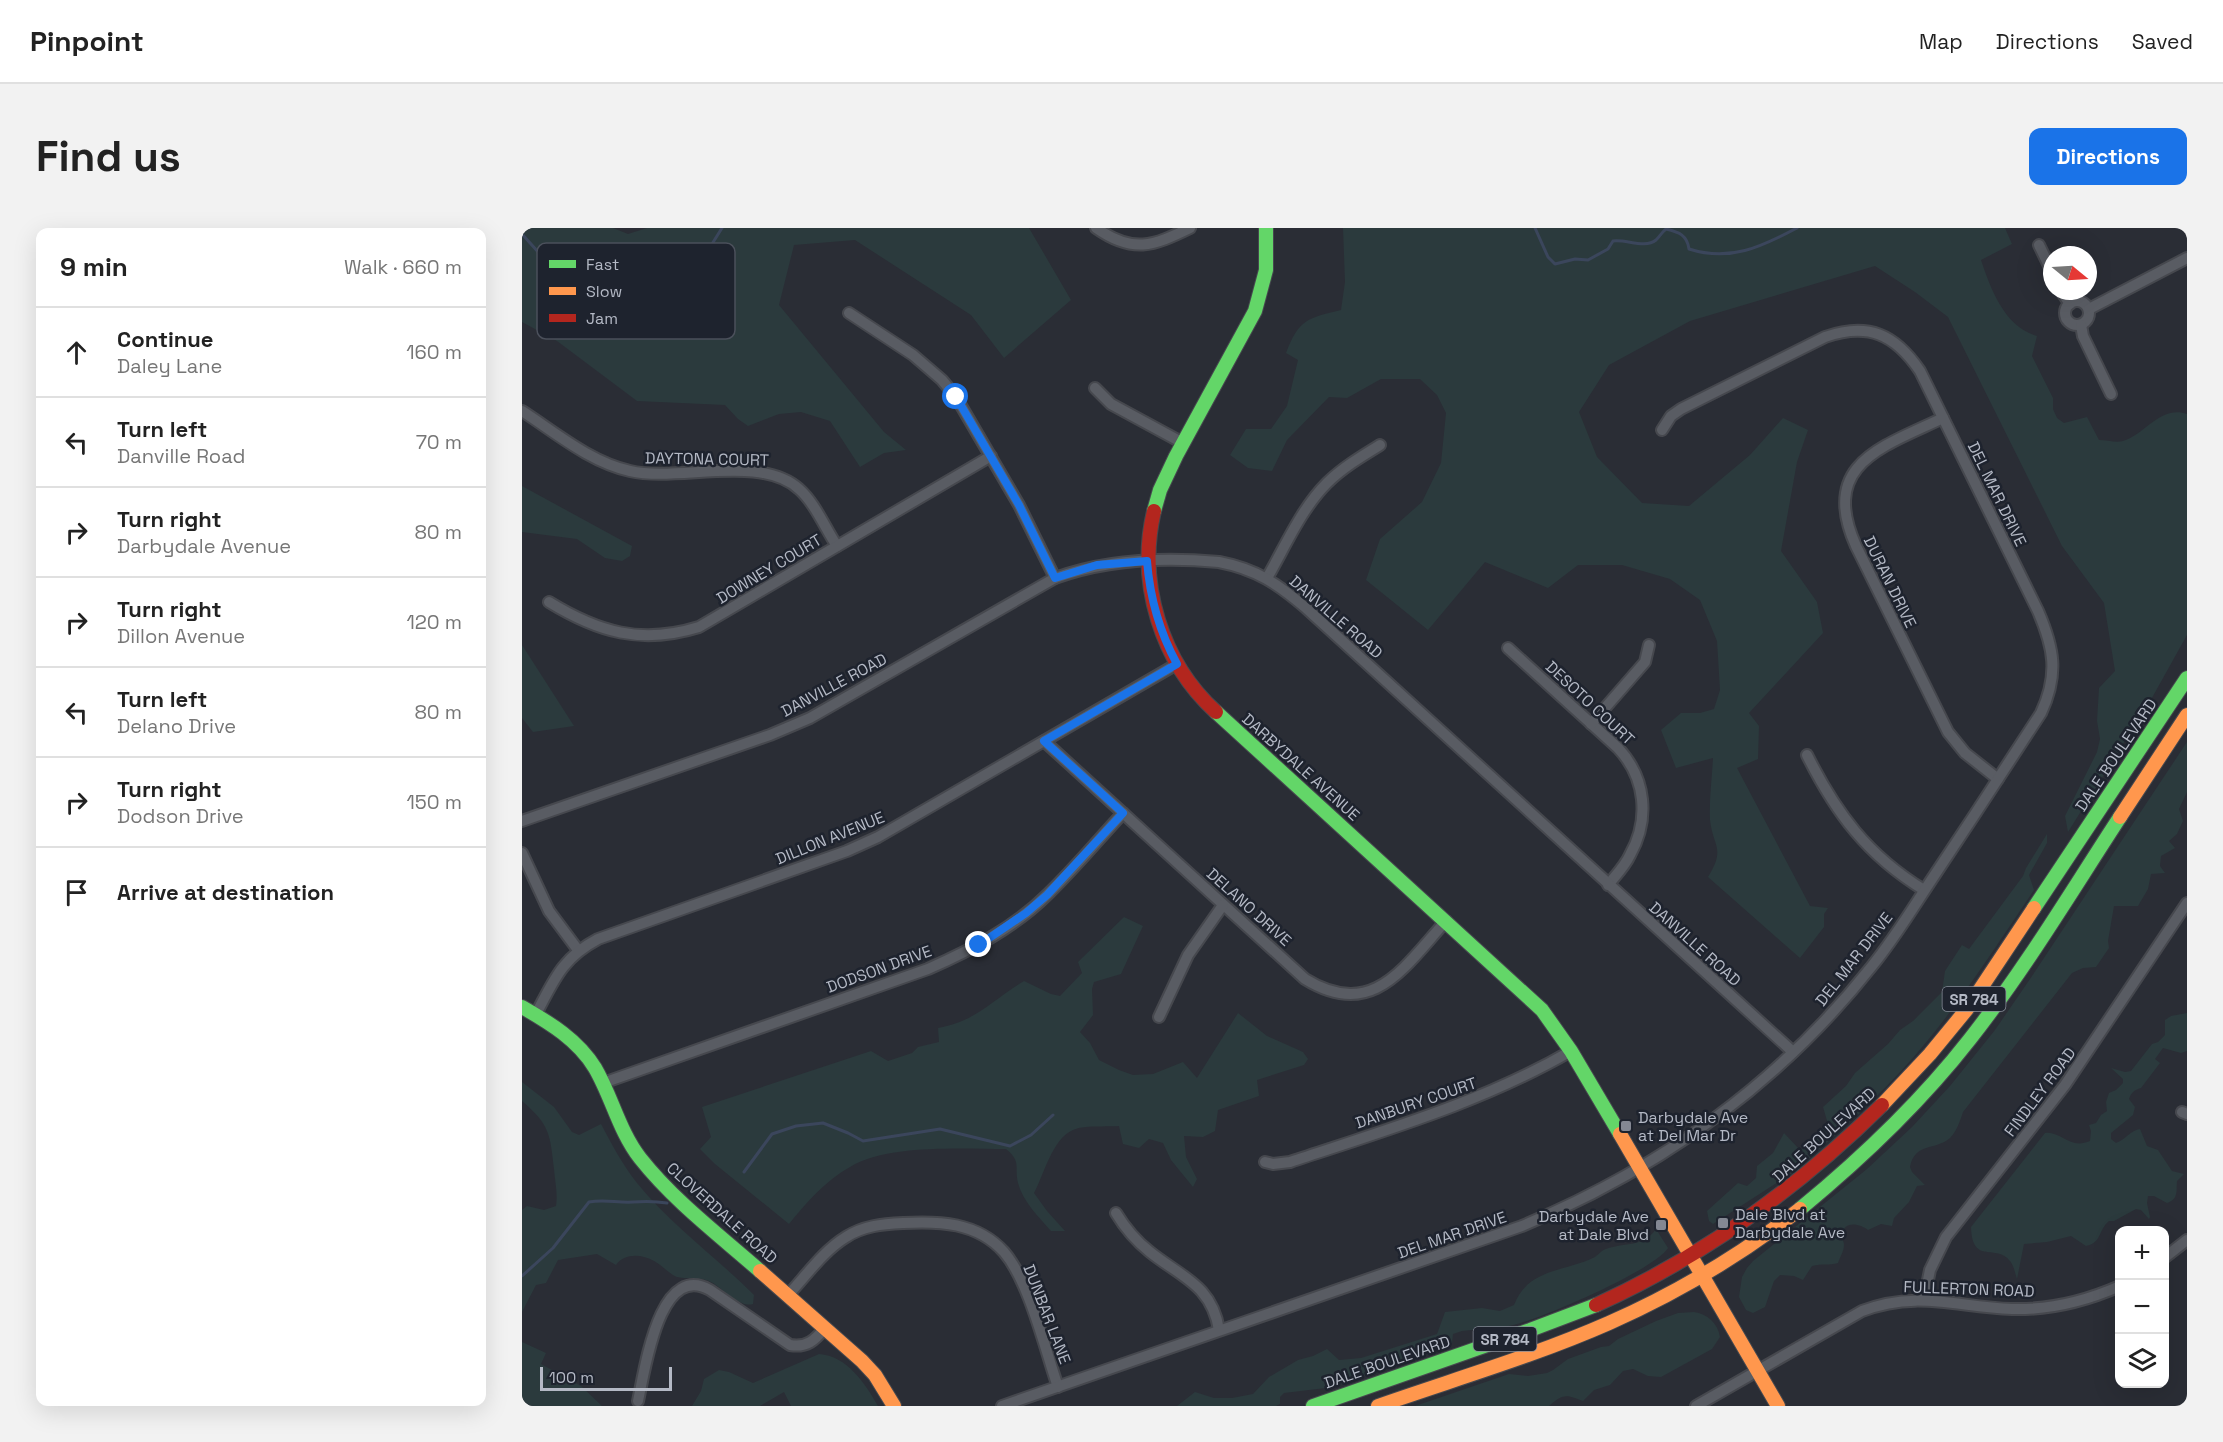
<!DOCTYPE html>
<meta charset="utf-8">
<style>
body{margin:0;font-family:"Space Grotesk",sans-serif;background:#f2f2f2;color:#222}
.controls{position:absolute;right:18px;bottom:18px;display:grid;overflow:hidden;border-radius:12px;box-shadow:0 6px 24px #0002}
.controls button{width:54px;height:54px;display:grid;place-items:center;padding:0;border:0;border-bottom:2px solid #e0e0e0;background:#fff;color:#222;font:30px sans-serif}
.compass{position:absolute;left:1521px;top:18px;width:54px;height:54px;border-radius:50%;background:#fff;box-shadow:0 6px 24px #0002;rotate:108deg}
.scale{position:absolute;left:18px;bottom:15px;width:132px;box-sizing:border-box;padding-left:6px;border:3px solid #b4b9c5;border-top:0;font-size:16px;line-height:21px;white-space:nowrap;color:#b4b9c5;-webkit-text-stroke:4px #1e232e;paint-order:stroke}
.stop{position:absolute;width:18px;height:18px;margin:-14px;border:4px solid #1a73e8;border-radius:50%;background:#fff}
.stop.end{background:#1a73e8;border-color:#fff;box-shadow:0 2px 6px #0008}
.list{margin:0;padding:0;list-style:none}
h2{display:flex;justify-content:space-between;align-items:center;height:78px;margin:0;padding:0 24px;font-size:26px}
h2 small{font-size:20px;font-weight:400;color:#767676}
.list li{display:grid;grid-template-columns:39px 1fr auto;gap:18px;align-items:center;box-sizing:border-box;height:90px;padding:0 24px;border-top:2px solid #e0e0e0}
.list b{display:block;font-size:22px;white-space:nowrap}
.list p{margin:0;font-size:20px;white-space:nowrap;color:#767676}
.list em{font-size:20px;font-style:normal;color:#767676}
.icon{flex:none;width:33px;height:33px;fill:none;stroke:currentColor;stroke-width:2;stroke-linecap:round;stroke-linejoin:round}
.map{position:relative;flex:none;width:1665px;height:1178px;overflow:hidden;border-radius:12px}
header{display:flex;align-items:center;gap:36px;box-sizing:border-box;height:84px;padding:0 30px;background:#fff;border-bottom:2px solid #e0e0e0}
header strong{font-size:28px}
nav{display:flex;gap:33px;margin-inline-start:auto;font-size:21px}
.intro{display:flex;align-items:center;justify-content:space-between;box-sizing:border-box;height:144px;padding:0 36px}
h1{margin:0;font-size:42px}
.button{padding:15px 27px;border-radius:12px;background:#1a73e8;color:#fff;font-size:21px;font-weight:700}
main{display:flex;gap:36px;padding:0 36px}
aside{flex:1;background:#fff;border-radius:12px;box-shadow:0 6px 24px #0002}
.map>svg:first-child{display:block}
.green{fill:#2b3a3d}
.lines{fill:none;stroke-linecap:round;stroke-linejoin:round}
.stream{stroke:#3b465c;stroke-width:3}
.street-casing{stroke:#46484e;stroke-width:14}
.fast-casing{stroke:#46484e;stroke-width:16}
.slow-casing{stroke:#46484e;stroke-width:16}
.jam-casing{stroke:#46484e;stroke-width:16}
.street{stroke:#595c63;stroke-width:10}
.fast{stroke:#63d668;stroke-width:14}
.slow{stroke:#ff974d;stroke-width:14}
.jam{stroke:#b3261e;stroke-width:14}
.route{stroke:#1a73e8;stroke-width:8}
.poi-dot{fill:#848893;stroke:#1e232e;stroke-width:2}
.labels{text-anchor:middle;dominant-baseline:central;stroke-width:5;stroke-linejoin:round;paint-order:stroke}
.shield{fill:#1e232e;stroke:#878c98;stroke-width:1.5}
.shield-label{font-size:15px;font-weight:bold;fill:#b4b9c5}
.street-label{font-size:16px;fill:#b4b9c5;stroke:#1e232e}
.poi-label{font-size:16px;fill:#b4b9c5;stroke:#1e232e;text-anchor:start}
.key{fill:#1e232e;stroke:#4b505b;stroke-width:1.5}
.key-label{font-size:16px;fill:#b4b9c5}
</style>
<header>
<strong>Pinpoint</strong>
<nav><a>Map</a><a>Directions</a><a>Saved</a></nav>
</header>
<div class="intro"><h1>Find us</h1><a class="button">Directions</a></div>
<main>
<aside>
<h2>9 min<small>Walk · 660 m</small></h2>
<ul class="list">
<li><svg class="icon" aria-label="ahead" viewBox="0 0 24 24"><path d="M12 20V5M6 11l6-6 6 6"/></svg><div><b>Continue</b><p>Daley Lane</p></div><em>160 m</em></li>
<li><svg class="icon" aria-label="left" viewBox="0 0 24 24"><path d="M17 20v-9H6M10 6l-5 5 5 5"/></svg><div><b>Turn left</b><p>Danville Road</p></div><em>70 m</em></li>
<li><svg class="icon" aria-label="right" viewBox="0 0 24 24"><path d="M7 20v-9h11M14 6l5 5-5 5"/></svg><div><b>Turn right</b><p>Darbydale Avenue</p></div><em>80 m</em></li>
<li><svg class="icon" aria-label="right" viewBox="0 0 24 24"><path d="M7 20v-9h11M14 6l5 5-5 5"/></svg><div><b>Turn right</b><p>Dillon Avenue</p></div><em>120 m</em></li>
<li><svg class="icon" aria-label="left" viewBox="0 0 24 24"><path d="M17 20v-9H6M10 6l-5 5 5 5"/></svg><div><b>Turn left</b><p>Delano Drive</p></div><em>80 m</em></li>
<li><svg class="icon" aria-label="right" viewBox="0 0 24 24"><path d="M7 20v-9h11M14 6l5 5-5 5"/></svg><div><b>Turn right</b><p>Dodson Drive</p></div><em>150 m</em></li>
<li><svg class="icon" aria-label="arrive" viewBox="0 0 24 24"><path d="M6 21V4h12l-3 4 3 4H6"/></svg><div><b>Arrive at destination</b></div></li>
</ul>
</aside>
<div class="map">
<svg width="1665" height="1178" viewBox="0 0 1665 1178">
<rect width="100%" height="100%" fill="#2a2d35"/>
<g class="green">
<polygon points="0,0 91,0 106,6 125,0 507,0 549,72 482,130 449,87 333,12 272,17 257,77 362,204 384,222 362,225 338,239 308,193 279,184 257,186 226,198 216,191 203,177 115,173 35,113 0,94"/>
<path d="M821,0h662l7,16 -31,16c10,30 24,67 56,76l-5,20 21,42v11l4,9 7,5 23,-6 12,23c7,0 18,3 24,1 22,-6 37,-36 64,-27v221l-34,61 -85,136 -3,-16 32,-64 3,-13 -3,-18 2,-33 16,-17 -11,-68 -42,-57 -114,-229 -33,-25 -40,-26 -185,55 -81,44 -30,47 18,45 45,46 47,3 61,-51 33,-37 25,12 -11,32 -16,89 36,51 6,31 -74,80 10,13 -1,33 -21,9 73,138 18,2 -4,6v13l-24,31 -92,-81c18,-29 5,-30 2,-57 -1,-20 2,-42 3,-62l-37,10 -15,-38 20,-17h19l14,-4 6,-19 -3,-49 -17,-41 -30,-21 -48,-14h-44l-30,23 -63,-26 -57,68 -62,-50 14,-41 42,-37 19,-39 5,-50 -9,-18 -17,-16h-39l-34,19 -18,-1 -42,43 -15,31 -24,-3 -18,-13 16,-26h25l16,-23 11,-46 -12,-7c13,-34 22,-35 55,-43l4,-28z"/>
<polygon points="0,258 110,318 108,328 100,333 83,330 55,311 0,304"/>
<polygon points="0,417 52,498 11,504 0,490"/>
<path d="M1665,514v50l-8,17 4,12 -6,13 -8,7 6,7 -14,8 -1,10 5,7 -14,1 -3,15 -10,17h-24l-6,35 1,7 -13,19 -13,1 -11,5 -109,139c-3,9 -6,19 -13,26 -15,13 -35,4 -40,29l2,5 13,13 -8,1 -8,16 -15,16 -2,8 -11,-2 -13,6c-8,-6 -24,-10 -26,5 -1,4 2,5 2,10 0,6 -4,12 -6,18 -9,3 -16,0 -26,3l-9,14 -9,-4 -14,-1 -6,6 -9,26 -12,6 -7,-3 -7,-13 3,-20 5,-9 6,-7 114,-92 45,-42 38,-41 45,-56 35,-51z"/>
<path d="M1525,606v9l-18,32 5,15c-42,62 -82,126 -132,180 -19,20 -38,40 -59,58 -14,13 -30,25 -43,40l-87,56 -4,-3 -2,-10 31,-28 9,3 9,-8 1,-12 16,-13 11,-20 16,17 28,-26 -5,-17 23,-21 9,-13 33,-29 12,-14 13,-9 29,-29 3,-21 17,-26 7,4 54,-73 3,-8z"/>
<path d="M602,689l19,9 -22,48 -27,8 -2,7 1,26 -13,17 10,11 9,17 20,10 14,5 20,-1 30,-12 14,16 41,-65 29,23 36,16 5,7 -4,6 -47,15 2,16 -41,14 -3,21 -12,6 -19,-1 2,21 11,22 -4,8 -22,-27 -8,-17 -14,-4 -10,9 -16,-4 -4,-18c-11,1 -37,-1 -46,4 -21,9 -29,45 -39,63l13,18 18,20h-14c-12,-14 -28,-29 -33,-48 -4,-16 4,-21 -12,-34 -44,0 -118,-5 -156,18 -25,14 -43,35 -61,57l-74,-60 -15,-15 11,-12 -9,-30 169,-56 17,10 24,-8 6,-6 21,-5 -1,-14c39,-7 54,-28 86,-47l27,13 9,2 22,-23 -4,-11z"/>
<path d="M1665,785v38l-6,2 -18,-5 -8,11 5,4 -19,25c-7,2 -10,5 -12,11l6,8 -2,8 -22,18v6l5,4c9,-3 15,-13 24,-14l7,17 11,4 14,21 12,3 -7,7c-1,10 2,18 -10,22l-13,-7h-6l-1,7 3,14 -1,2 -8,-9 -5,-1 -22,12h-5c-11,9 -7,22 -23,25l-15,-10 -24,6 -23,2 -7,35c-2,-6 -3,-13 -7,-18 -13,-18 -38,5 -39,-34l74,-94c16,-2 25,17 45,8l1,-10 -2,-6 7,-2 5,-8 6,-4 -1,-9 3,-9 7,-3 7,-7v-4l-12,-11 14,4 6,-1 21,-27 6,-2 7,-7v-15l6,-4z"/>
<path d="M0,854l32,25 18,25 7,3 22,-11c11,21 22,41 36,59 34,42 79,74 117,112l-1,9c-13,4 -29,-14 -40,-21 -12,-7 -23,-3 -36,-6 -8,-3 -15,-12 -23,-16 -12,-7 -30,-8 -38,4l-19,-11 -39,6 -12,23 -10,2 -14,27v-102l5,-4 17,4 12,-4c2,-13 -1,-23 -2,-37 -4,-35 -4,-44 -32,-68z"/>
<path d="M1134,1001l12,19c-14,22 -123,69 -151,76 -18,5 -37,5 -55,7l-9,3 -1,9 -118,44 -50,6 -4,4v7l-4,2h-99l18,-14 19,6h18l21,-4 16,-17 29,-17 15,-4 14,-7 12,11 22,-2 76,-24 8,-22 37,-4 18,3 14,-6c14,-37 51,-33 81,-48 4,-3 7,-7 11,-8 19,-7 37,-1 50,-20z"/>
<path d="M1172,1084c13,2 24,11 26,25l-8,12 -51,28 -13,-1 -15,-7 -10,2 -13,14 -16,5 -11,11c-17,-6 -19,-8 -34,5h-134l94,-32 19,2 19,-3 6,-3 15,-11 33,-12 8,-1 9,-7 38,-18 22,-8z"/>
<polygon points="0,1114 24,1125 19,1136 59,1158 80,1178 0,1178"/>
<path d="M297,1126c28,2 46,29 59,52h-87l-7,-14 -24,14h-68l9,-15 3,-12 15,-9 10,2 24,11z"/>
</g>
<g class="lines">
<g class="stream">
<path d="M1013,0l13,29 7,7 20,-5 13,1 20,-11 5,-8c13,-2 32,8 43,-1 4,-4 6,-8 10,-11 13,3 21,6 23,20 41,13 72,-2 108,-21"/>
<polyline points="0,6 35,45 57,58 91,66 133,61 162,43 185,24 200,0"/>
<polyline points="222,944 250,906 274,898 301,895 326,905 341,913 418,901 488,918 509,907 531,887"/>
<path d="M0,1048l31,-28 36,-46c16,-3 28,1 44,0 12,-1 22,-1 34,1"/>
</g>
<g class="street-casing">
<g id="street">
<path d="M574,0c37,26 57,18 94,0"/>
<polyline points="1517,17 1530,44"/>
<polyline points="1539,63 1548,76"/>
<circle cx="1555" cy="85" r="12"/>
<polyline points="1567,81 1665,30"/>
<polyline points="327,85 391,127 420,152 434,169 497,277 533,350"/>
<polyline points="1559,97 1561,108 1589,166"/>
<polyline points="573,160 589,176 661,215"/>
<path d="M0,183c34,22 68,51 108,60 48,11 131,-17 169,18 16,14 26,39 38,57"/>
<path d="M1421,190c-61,29 -124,46 -87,128l92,186 17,21 33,26"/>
<path d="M745,350c18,-31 34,-69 60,-95 15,-15 35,-27 53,-38"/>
<path d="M27,374c49,30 92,43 150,25l292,-171"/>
<path d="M986,420l110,100c28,30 32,71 12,107 -5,11 -14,20 -22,30"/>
<polyline points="1069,496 1123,434 1127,417"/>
<path d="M522,513l261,238c68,42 99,-12 141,-58"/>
<path d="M1285,527c29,58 60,100 117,135"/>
<path d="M0,593l248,-86 40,-17 245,-140c52,-19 109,-21 164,-16 37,7 59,22 87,46l487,444"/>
<polyline points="0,625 27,683 56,722"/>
<path d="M14,786c18,-34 26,-56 62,-75l249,-88 31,-14 299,-173"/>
<polyline points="637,789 666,727 701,677"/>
<path d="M81,855l325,-114c43,-19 86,-41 120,-75 26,-25 50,-54 75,-81"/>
<polyline points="1660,884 1665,886"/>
<path d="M743,934l8,2 17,-2c96,-32 193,-60 281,-111"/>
<path d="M594,985c9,15 20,28 34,39 31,25 62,33 69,78"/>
<polyline points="1642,1030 1665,1012"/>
<path d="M266,1067c18,-19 35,-44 58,-58 17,-11 36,-13 57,-14 36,-2 74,-1 101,29 25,29 41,97 54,135"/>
<polyline points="1402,1072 1408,1042 1424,1009 1543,857 1665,675"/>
<path d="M116,1173c7,-31 21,-140 72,-111l80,55c17,3 25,-5 35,-17"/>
<path d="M480,1178l520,-180c139,-58 256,-141 350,-260 23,-28 42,-60 62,-90 36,-54 72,-109 107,-163 18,-39 13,-65 -3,-102l-118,-240c-25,-37 -52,-49 -95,-34l-144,72 -10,7 -9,14"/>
<path d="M1174,1178l166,-95c55,-21 94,-4 150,-2 36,1 74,-8 108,-23"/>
</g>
</g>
<g class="fast-casing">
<g id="fast">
<polyline points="632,283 638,262 654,228 733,83 744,42 744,0"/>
<polyline points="694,484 1020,782 1049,823 1098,906"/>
<polyline points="1512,680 1665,450"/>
<path d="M0,779c28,16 56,33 73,61 17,29 24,63 45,90 34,43 79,77 120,113"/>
<path d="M1278,981c62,-51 120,-106 170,-170 55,-70 101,-147 150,-222"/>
<polyline points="791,1178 1008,1102 1074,1077"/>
</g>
</g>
<g class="slow-casing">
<g id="slow">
<polyline points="1598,589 1665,487"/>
<polyline points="1360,877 1408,826 1445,781 1512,680"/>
<polyline points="1098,906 1256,1178"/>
<polyline points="238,1043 340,1133 353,1147 372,1178"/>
<path d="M856,1178c77,-27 156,-50 231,-83 68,-30 133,-69 191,-114"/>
</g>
</g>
<g class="jam-casing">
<g id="jam">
<path d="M632,283c-17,72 7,151 62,201"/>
<path d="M1074,1077c108,-49 202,-117 286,-200"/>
</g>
</g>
<use href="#street" class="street"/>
<use href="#fast" class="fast"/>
<use href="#slow" class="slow"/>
<use href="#jam" class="jam"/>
</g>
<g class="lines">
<path class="route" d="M434,169l63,108 36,73 42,-13 50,-4c3,38 12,70 30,103l-133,77 79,72 -76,82 -21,18 -47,32"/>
</g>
<g class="poi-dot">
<rect x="1098" y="892" width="12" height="12" rx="3"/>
<rect x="1195" y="989" width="12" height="12" rx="3"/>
<rect x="1133" y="991" width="12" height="12" rx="3"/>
</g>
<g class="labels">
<g class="shield">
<rect x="1420.5" y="759" width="63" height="24" rx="4.5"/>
<rect x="951.5" y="1099" width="63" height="24" rx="4.5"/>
</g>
<g class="shield-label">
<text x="1452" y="771">SR 784</text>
<text x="983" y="1111">SR 784</text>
</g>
<g class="street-label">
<text transform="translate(185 231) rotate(1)">DAYTONA COURT</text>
<text transform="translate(1475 266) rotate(64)">DEL MAR DRIVE</text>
<text transform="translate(247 341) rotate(-31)">DOWNEY COURT</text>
<text transform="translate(1368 354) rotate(64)">DURAN DRIVE</text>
<text transform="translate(814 389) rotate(41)">DANVILLE ROAD</text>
<text transform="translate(312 457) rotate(-28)">DANVILLE ROAD</text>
<text transform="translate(1068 475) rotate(43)">DESOTO COURT</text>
<text transform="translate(1594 527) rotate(-56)">DALE BOULEVARD</text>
<text transform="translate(779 539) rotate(42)">DARBYDALE AVENUE</text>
<text transform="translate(308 610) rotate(-22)">DILLON AVENUE</text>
<text transform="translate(727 679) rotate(42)">DELANO DRIVE</text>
<text transform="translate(1173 716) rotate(42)">DANVILLE ROAD</text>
<text transform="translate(1332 731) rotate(-52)">DEL MAR DRIVE</text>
<text transform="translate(357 741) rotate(-20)">DODSON DRIVE</text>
<text transform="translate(1518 864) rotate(-53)">FINDLEY ROAD</text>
<text transform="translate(894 875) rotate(-19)">DANBURY COURT</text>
<text transform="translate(1302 907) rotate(-42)">DALE BOULEVARD</text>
<text transform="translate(200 985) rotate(42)">CLOVERDALE ROAD</text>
<text transform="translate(930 1007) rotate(-19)">DEL MAR DRIVE</text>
<text transform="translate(1447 1061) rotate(2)">FULLERTON ROAD</text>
<text transform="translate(525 1086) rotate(69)">DUNBAR LANE</text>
<text transform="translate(865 1134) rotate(-19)">DALE BOULEVARD</text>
</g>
<g class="poi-label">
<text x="1116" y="889">Darbydale Ave<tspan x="1116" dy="18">at Del Mar Dr</tspan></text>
<text x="1213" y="986">Dale Blvd at<tspan x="1213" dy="18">Darbydale Ave</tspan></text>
<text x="1127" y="988" text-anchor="end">Darbydale Ave<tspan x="1127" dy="18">at Dale Blvd</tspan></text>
</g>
</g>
<rect x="15" y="15" width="198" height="96" rx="9" class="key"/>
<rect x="27" y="32" width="27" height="8" fill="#63d668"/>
<rect x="27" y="59" width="27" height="8" fill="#ff974d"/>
<rect x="27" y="86" width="27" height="8" fill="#b3261e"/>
<g class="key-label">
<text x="64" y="42">Fast</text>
<text x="64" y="69">Slow</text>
<text x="64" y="96">Jam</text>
</g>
</svg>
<div class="controls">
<button>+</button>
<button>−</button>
<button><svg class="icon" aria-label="layers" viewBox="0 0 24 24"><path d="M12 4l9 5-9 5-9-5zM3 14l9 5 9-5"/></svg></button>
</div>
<svg class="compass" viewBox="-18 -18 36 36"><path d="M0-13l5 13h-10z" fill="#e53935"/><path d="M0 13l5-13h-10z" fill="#767676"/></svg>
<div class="scale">100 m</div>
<div class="stop" style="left:434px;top:169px"></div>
<div class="stop end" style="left:457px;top:717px"></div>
</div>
</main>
